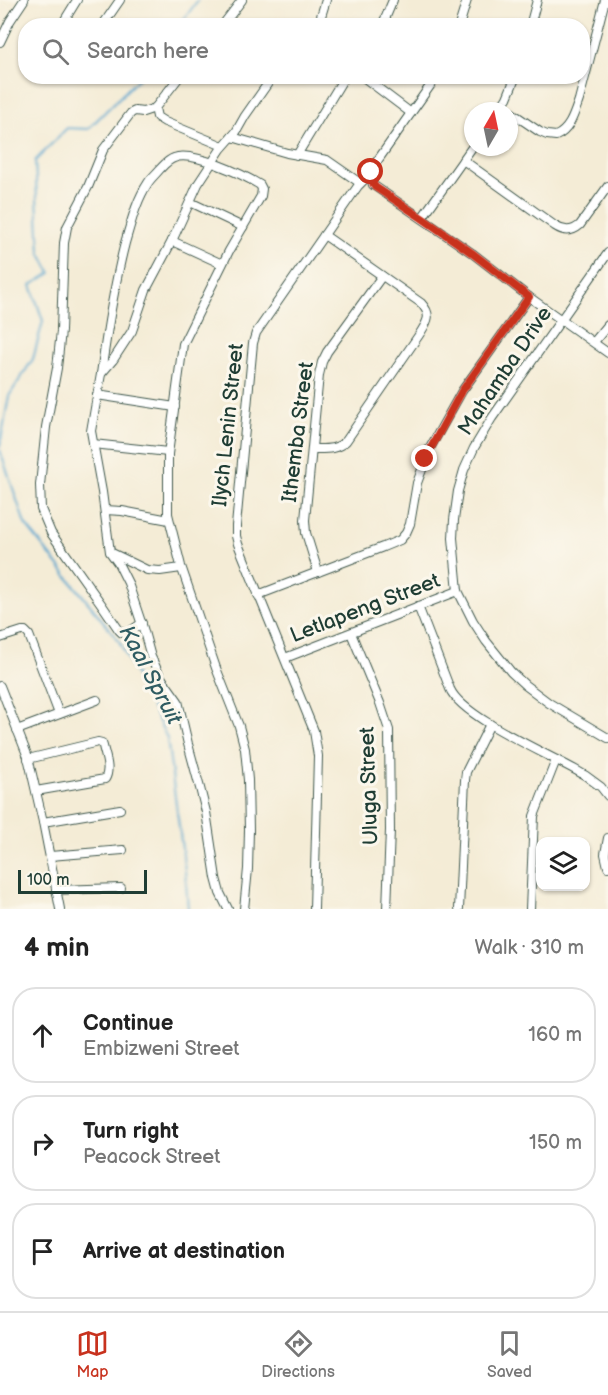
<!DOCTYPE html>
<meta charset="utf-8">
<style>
body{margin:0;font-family:"Balsamiq Sans",sans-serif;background:#f6f6f6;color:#222}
.controls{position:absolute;right:18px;bottom:18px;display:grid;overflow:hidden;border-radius:12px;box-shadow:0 2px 4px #0004}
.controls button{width:54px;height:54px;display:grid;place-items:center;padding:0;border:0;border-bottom:2px solid #e0e0e0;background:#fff;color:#222;font:30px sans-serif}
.compass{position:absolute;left:464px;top:102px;width:54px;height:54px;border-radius:50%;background:#fff;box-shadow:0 2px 4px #0004;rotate:9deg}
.scale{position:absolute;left:18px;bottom:15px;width:129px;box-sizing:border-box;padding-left:6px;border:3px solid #1f3d34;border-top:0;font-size:16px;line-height:21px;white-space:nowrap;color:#1f3d34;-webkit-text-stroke:4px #fbf7ec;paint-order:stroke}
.stop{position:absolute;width:18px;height:18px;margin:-14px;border:4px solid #c8321e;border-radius:50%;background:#fff}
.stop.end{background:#c8321e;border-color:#fff;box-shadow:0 2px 6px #0008}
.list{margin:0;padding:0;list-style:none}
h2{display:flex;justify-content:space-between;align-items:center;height:78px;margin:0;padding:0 24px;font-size:26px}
h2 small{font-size:20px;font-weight:400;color:#767676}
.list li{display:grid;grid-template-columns:39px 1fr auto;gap:18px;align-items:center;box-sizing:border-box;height:96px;margin:0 12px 12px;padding:0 12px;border:2px solid #e0e0e0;border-radius:24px}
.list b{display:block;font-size:22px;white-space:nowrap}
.list p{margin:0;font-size:20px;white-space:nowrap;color:#767676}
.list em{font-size:20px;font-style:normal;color:#767676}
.icon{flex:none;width:33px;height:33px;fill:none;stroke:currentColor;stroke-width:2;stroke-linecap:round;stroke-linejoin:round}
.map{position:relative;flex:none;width:608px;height:909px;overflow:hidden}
.search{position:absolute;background:#fff;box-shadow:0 2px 4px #0004;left:18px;right:18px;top:18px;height:66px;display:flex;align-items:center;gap:15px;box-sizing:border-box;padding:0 21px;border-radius:24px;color:#767676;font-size:22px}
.sheet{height:402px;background:#fff}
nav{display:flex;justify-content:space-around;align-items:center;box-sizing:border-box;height:84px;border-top:2px solid #e0e0e0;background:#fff;font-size:16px;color:#767676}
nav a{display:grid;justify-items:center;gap:3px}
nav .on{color:#c8321e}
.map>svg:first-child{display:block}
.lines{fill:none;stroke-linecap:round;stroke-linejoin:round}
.stream{stroke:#54a4ce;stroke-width:2}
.street-casing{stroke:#3f574c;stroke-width:10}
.street{stroke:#fff;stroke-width:8}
.route{stroke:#c8321e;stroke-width:8}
.labels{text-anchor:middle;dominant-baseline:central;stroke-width:6;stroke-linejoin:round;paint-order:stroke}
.street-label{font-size:21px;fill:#1f3d34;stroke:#fbf7ec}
.water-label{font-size:22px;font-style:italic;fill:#2f5c62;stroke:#fbf7ec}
</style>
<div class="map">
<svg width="608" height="909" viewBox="0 0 608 909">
<rect width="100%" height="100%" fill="#fbf7ec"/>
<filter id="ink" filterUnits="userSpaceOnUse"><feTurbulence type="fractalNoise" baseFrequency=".0167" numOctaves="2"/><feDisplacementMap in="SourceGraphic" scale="12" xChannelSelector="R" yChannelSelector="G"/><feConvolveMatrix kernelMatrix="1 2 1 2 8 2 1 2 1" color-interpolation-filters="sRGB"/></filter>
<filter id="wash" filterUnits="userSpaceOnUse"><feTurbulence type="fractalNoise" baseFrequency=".008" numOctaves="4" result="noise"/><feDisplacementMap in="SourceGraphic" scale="24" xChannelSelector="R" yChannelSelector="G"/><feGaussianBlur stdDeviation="1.35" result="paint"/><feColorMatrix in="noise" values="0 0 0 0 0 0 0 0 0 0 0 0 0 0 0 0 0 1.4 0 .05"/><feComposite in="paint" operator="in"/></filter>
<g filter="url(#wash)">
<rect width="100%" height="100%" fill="#f4ecd6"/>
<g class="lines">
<g class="stream">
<polyline points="179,26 198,0"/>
<polyline points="0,446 9,396 33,359 43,321 31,285 51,273 40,252 35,161 67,128 88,129 141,76"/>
<polyline points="0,450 25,524 119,641 167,738 185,870 188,909"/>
</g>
</g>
</g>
<g filter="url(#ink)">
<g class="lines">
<g class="street-casing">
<g id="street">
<polyline points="61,26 77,0"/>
<polyline points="102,26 120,0"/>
<polyline points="222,26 242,0"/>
<polyline points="318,26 326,0"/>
<polyline points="381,26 385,19 393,0"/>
<polyline points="459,26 467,0"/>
<polyline points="530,26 537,0"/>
<polyline points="0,42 10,21 24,0"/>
<polyline points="362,76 411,113"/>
<polyline points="437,76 373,167 371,176 373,185 472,253 529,297 608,353"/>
<polyline points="155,108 157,117 165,122 223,146"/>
<polyline points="498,111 507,98 516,76"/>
<path d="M509,111l31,21 7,3 9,1c14,-6 18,-22 23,-36l26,-100"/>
<polyline points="232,137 287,153 327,160 360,183"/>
<polyline points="297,155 345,76"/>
<path d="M463,160l92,66c9,6 17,6 25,-1l28,-39"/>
<polyline points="190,202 243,227"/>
<polyline points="422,218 473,146"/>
<polyline points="172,241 222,264"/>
<polyline points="608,253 492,418 474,448 464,470 458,491 454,520 453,538 458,591 473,621 486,641 511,672 525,685 549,703 608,738"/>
<polyline points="594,342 608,325"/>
<path d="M101,374c6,-44 13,-88 24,-131 6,-20 11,-42 23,-60 3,-5 8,-9 12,-14 4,-4 8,-9 14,-11 18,-8 70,17 86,27l2,4 -1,7 -32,55 -46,93 -15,110v60l13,52 35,102 23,58 6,23 3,31 1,50 -1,39 -4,40"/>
<polyline points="97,395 175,407"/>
<polyline points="93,444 168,452"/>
<path d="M313,449c13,0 23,1 33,-8l73,-106c8,-13 14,-19 2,-32l-97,-68"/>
<polyline points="105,510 122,511 169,520"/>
<polyline points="112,553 147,570 160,571 181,568"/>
<polyline points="318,572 306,533 305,520 319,375 322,362 327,352 382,276"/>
<polyline points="258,595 383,547 400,540 406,533 410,524 417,483 430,448 462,391 529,297"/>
<path d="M418,606l32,83c13,30 106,68 136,87l15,11 7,9"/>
<polyline points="142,623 129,632 122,633 119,630 102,605 51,533 41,509 40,485 46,427 57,368 61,331 64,243 67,227 88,187 103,150 131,113 135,111 143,112 155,108 180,76"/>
<polyline points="351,633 380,703 389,730 390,830 387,909"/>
<polyline points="0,638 22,631 25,631 29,635 59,714"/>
<polyline points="285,658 458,591"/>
<polyline points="0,686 28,757 43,822 60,909"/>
<polyline points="17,730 97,700"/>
<path d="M28,759l70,-17 4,1 1,3c2,10 8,23 2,33l-69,12"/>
<polyline points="43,822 120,809"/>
<polyline points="608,838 605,854 608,867"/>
<polyline points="50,856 123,850"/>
<polyline points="56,890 121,888"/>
<polyline points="228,909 220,893 216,878 206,812 200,788 188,744 178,701 160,676 151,657 143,628 128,583 118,563 110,552 102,492 91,431 101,374 113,360 132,331 146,290 172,241 198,184 221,149 236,132 245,116 273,76"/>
<polyline points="314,909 318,756 314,731 238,544 236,536 236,526 253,343 256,333 358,186 371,173"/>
<polyline points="459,909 465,780 466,772 490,724"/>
<polyline points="530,909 534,816 556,760"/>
</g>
</g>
<use href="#street" class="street"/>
</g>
</g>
<g class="lines" filter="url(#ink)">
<polyline class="route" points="371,172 371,180 375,187 422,218 472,253 529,297 462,391 425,459"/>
</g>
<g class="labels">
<g class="street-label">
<text transform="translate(505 371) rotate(-56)">Mahamba Drive</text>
<text transform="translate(228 425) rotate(-84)">Ilych Lenin Street</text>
<text transform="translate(298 432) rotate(-83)">Ithemba Street</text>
<text transform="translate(365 608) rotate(-21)">Letlapeng Street</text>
<text transform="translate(369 786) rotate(-92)">Uluga Street</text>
</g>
<g class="water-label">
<text transform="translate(150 675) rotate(62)">Kaal Spruit</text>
</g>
</g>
</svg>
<div class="controls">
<button><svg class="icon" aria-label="layers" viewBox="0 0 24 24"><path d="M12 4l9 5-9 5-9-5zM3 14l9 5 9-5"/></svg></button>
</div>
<svg class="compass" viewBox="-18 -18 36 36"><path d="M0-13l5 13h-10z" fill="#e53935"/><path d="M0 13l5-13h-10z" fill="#767676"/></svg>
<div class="scale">100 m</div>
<div class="stop" style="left:371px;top:172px"></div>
<div class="stop end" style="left:425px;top:459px"></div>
<div class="search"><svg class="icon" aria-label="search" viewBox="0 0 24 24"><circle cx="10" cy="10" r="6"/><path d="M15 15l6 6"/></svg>Search here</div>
</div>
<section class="sheet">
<h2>4 min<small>Walk · 310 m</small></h2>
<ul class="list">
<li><svg class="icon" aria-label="ahead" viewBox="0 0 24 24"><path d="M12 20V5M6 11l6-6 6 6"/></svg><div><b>Continue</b><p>Embizweni Street</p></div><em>160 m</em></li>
<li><svg class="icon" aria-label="right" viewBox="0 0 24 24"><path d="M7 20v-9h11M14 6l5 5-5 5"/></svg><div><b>Turn right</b><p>Peacock Street</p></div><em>150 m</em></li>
<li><svg class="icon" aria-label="arrive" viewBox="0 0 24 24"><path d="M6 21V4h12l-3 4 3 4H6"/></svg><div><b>Arrive at destination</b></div></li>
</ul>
</section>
<nav>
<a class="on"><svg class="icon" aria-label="map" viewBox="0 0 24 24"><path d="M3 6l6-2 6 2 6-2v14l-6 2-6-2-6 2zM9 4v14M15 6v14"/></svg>Map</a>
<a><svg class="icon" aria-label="directions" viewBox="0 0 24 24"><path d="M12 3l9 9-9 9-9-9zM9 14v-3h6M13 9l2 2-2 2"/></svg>Directions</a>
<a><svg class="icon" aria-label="saved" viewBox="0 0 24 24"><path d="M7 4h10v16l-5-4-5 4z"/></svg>Saved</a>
</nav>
